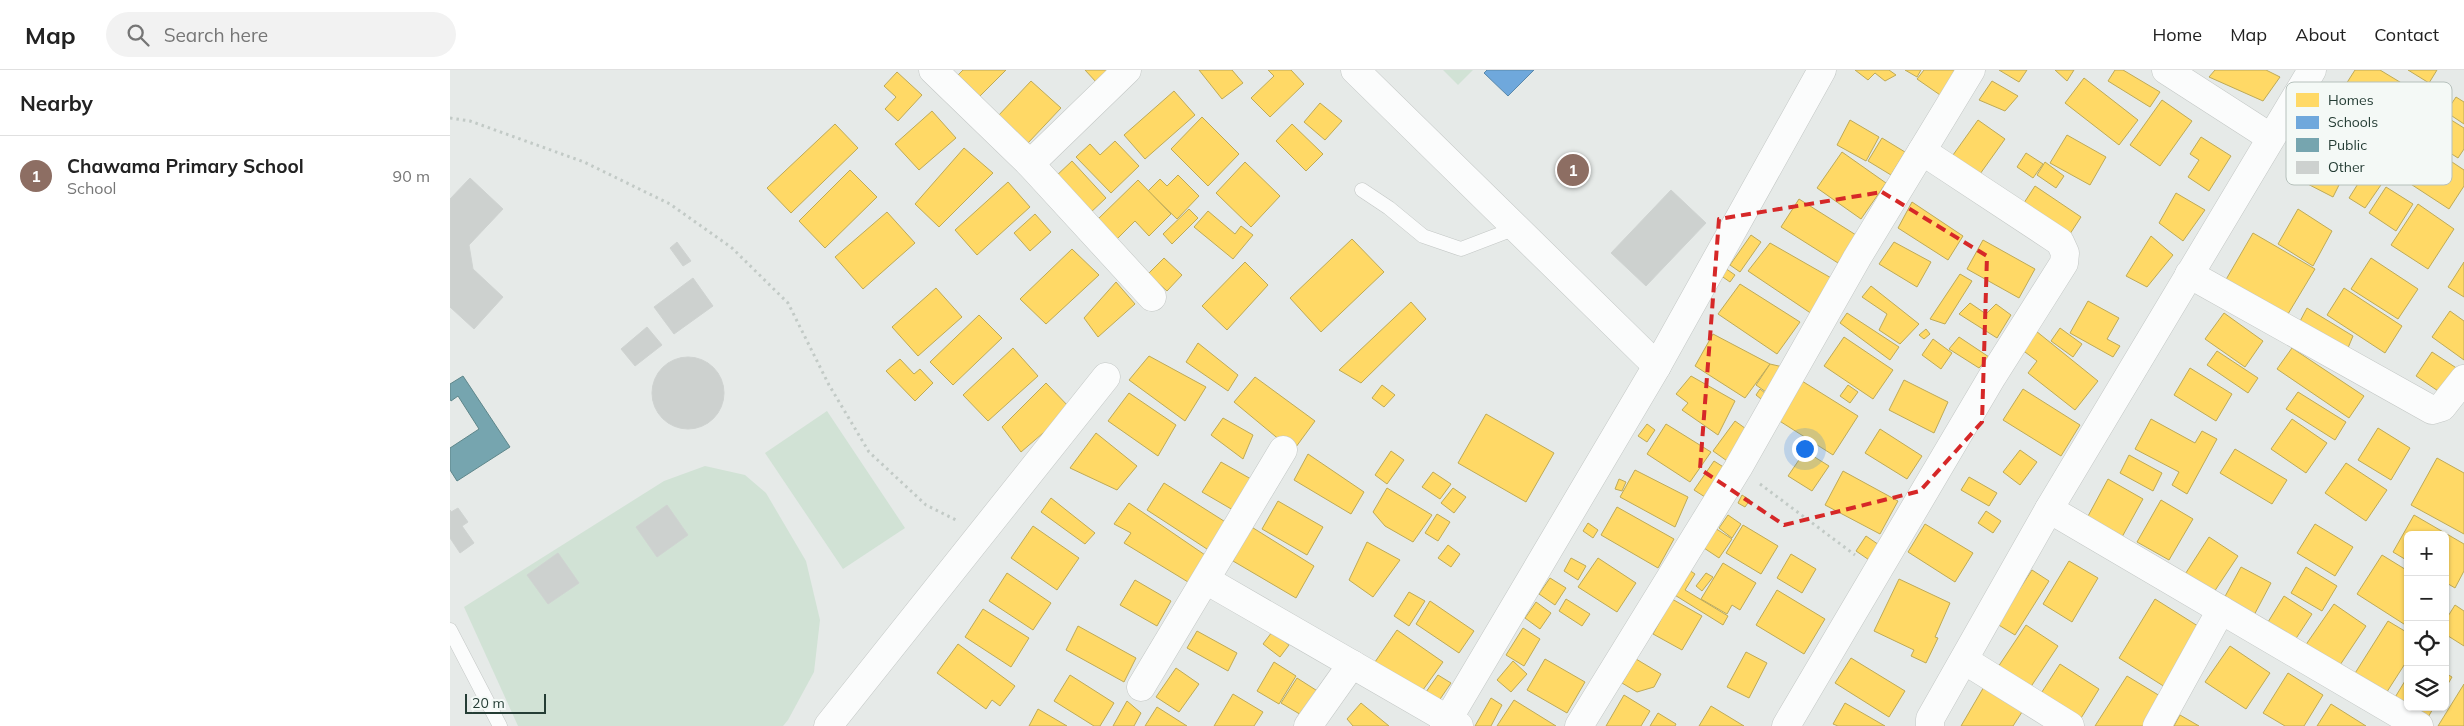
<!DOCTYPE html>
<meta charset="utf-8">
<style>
body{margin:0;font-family:Mulish,sans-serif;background:#f2f2f2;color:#222}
.controls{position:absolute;right:15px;bottom:15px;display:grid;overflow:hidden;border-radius:8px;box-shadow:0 1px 4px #0004}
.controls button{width:45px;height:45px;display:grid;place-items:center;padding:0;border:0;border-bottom:1px solid #e0e0e0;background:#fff;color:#222;font:25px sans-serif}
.scale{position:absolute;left:15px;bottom:12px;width:81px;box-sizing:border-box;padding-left:5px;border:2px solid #253d35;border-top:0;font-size:14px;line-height:18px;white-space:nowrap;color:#253d35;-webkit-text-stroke:4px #f4f9f6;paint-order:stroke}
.you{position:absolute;left:1354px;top:378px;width:18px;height:18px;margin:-12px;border:4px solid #fff;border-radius:50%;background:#1a73e8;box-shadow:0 0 0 8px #1a73e833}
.badge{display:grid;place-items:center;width:32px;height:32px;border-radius:50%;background:#7c3aed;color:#fff;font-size:16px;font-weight:700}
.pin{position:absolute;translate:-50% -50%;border:2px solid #fff;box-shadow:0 1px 5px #0006}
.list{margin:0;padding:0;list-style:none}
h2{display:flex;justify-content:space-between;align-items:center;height:65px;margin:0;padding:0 20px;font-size:21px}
h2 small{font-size:16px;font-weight:400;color:#767676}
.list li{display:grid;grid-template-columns:32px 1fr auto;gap:15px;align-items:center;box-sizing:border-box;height:80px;padding:0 20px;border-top:1px solid #e0e0e0}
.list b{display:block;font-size:19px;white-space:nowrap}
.list p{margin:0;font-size:16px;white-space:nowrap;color:#767676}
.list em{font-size:16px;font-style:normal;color:#767676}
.icon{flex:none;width:28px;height:28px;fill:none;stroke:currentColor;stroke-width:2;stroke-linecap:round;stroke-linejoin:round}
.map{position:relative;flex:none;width:2014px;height:656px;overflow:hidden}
header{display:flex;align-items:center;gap:30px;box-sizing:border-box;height:70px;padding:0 25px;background:#fff;border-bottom:1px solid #e0e0e0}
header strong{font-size:24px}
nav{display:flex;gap:28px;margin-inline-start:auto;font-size:18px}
.search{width:350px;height:45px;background:#f2f2f2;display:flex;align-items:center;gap:12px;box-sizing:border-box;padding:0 18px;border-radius:28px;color:#767676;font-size:19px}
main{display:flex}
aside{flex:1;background:#fff}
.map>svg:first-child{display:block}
.green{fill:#d1e2d5}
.homes{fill:#ffd966;stroke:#beaa57}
.schools{fill:#6fa8dc;stroke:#5988aa}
.public{fill:#76a5af;stroke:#5e868a}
.building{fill:#cdd1cf;stroke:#cfd3d1}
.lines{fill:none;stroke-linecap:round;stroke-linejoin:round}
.lane-casing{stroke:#c3c7c5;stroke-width:15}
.street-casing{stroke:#c3c7c5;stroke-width:29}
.path{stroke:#c2cac6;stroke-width:3;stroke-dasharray:2.5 4;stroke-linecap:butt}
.lane{stroke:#fbfcfc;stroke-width:14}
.street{stroke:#fbfcfc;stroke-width:28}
.marked{fill:none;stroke:#d62828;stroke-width:4;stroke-dasharray:10 6;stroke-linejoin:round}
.key{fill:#f4f9f6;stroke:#b6c1bc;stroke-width:1}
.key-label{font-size:14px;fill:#253d35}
</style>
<header>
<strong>Map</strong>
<div class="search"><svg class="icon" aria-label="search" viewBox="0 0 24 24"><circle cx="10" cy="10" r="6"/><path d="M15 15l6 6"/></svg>Search here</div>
<nav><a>Home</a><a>Map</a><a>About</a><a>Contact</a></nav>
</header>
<main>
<aside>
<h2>Nearby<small></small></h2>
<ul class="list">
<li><span class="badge" style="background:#8d6e63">1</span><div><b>Chawama Primary School</b><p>School</p></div><em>90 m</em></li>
</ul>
</aside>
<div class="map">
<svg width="2014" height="656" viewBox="0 0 2014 656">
<rect width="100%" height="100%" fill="#e6eae8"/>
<g class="green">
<polygon points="993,0 1023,0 1008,15"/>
<polygon points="377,341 455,458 393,499 315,383"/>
<polygon points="255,396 295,405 316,423 356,491 370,550 364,602 338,650 333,656 68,656 14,537 214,411"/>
</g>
<g class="homes">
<polygon points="513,0 556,0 530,26 508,5"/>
<polygon points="635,0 660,0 647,13"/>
<polygon points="749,0 782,0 793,13 772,29"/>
<polygon points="818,0 841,0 854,14 820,47 801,28 824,6"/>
<polygon points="1405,0 1439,0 1446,5 1435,11 1425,3 1418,10"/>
<polygon points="1455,0 1471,0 1467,7"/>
<polygon points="1474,0 1512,0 1493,27 1467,9"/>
<polygon points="1549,0 1577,0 1569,12"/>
<polygon points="1605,0 1624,0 1617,11"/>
<polygon points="1665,0 1673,0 1710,22 1700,37 1658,11"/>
<polygon points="1765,0 1816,0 1830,7 1813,31 1759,7"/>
<polygon points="1905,0 1930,0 1968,23 1947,56 1891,22"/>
<polygon points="1958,0 1987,0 1979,13"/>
<polygon points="447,2 472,25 448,51 435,39 446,27 434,16"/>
<polygon points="1634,8 1688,50 1669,75 1615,33"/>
<polygon points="581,11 611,38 578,73 548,46"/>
<polygon points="1542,11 1568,26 1555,41 1529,30"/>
<polygon points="724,21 745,45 695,89 674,65"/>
<polygon points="2006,27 2014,32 2014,54 1996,42"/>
<polygon points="1712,30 1742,51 1710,96 1680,75"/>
<polygon points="870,33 892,51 875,70 854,52"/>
<polygon points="1982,38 2014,58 2014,79 2008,88 1967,62"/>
<polygon points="482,41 506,68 469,100 445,74"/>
<polygon points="752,47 789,84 758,116 721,79"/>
<polygon points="1400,50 1429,67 1416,91 1387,75"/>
<polygon points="1528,50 1555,69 1530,104 1503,85"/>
<polygon points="385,54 408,78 341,143 317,118"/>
<polygon points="842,54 873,84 856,101 826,71"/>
<polygon points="1617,65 1656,87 1640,115 1600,93"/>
<polygon points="1751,67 1781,86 1759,121 1738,107 1749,90 1740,84"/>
<polygon points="1432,68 1455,82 1441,105 1418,91"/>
<polygon points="665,71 689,96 661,123 626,87 640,74 650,85"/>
<polygon points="1975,74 2014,100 2014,116 1999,139 1953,109"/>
<polygon points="1862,76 1899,95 1883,127 1846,108"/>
<polygon points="514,78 543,103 489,157 465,134"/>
<polygon points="1392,82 1436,113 1411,149 1367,118"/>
<polygon points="1576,83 1593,94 1583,108 1567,97"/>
<polygon points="622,91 656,128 639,144 605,107"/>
<polygon points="795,92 830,126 801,157 766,123"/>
<polygon points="1595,92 1614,106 1606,118 1587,105"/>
<polygon points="400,100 427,127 375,178 349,151"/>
<polygon points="1916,101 1933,112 1915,138 1899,128"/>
<polygon points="728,105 749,126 727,149 698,121 710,109 717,116"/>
<polygon points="688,110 721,144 699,166 685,151 667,169 648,149"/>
<polygon points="558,112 580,137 527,185 505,160"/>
<polygon points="1585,116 1631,147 1616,170 1570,139"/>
<polygon points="1936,117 1963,134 1946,161 1919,143"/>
<polygon points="1726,123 1755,140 1733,171 1709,153"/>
<polygon points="1349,129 1406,165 1388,193 1331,157"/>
<polygon points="1462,132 1513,166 1498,190 1448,158"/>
<polygon points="1968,134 2004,159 1978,199 1941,175"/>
<polygon points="739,139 748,148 722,174 713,164"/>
<polygon points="1848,139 1882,161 1863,196 1828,174"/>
<polygon points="758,141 785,164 791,156 803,165 783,189 744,157"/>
<polygon points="437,142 465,173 413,219 385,187"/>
<polygon points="585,144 601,162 580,181 564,163"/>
<polygon points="1803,163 1865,199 1835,249 1774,213"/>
<polygon points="1301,165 1311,172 1290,202 1280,195"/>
<polygon points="1701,166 1723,185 1697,217 1676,206"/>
<polygon points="902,169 934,202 871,262 840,228"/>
<polygon points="1533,170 1585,199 1569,228 1517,199"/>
<polygon points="1444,172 1481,192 1467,217 1429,194"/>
<polygon points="1320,173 1383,209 1362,244 1298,201"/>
<polygon points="622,179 649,205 596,254 570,229"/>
<polygon points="714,188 732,205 717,221 698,204"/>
<polygon points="1921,188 1968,219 1948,249 1901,219"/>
<polygon points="795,192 818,215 777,260 752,236"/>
<polygon points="2014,192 2014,227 1998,217"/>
<polygon points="1275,198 1285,205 1280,212 1270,205"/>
<polygon points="1510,204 1522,211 1495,254 1480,249"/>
<polygon points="666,212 685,234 648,267 634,248"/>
<polygon points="1290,214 1350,252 1327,284 1268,244"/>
<polygon points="1421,216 1469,254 1450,274 1429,260 1437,244 1412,227"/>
<polygon points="486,218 512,247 468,286 442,257"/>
<polygon points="1894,218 1952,256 1935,283 1877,245"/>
<polygon points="1638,231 1669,248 1657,269 1670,276 1663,287 1620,263"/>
<polygon points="961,232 976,249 911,313 889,300"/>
<polygon points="1520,233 1536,244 1546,234 1561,245 1547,268 1509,244"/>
<polygon points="1857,238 1903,266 1895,285 1848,255"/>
<polygon points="2000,241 2014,251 2014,290 1982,267"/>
<polygon points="1397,243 1449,277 1440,290 1390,253"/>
<polygon points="1774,243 1813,271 1795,297 1755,269"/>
<polygon points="529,245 552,268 503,315 480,292"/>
<polygon points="1610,258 1632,274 1623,287 1601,271"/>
<polygon points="1476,259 1480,264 1474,269 1469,265"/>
<polygon points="1586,261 1648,311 1625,340 1578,303 1587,291 1571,279"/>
<polygon points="1263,264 1320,294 1295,328 1245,296"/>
<polygon points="1394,267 1443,300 1423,329 1374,296"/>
<polygon points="1509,267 1539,287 1529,298 1499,279"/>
<polygon points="1483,269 1502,283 1491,299 1472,285"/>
<polygon points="748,273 788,305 778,321 736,292"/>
<polygon points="563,278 588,306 538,351 513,325"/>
<polygon points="1842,278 1914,326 1899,348 1827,299"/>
<polygon points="1767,281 1808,308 1798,323 1757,295"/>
<polygon points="1982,282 2011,301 1994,325 1966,306"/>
<polygon points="699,286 756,317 735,351 679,310"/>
<polygon points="450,289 464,304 470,299 483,313 465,331 436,301"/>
<polygon points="1320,294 1333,297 1316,322 1306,315"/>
<polygon points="1740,298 1782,324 1766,351 1724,325"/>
<polygon points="1241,306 1285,331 1268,365 1232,340 1238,333 1226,324"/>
<polygon points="805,307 865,351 843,381 784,332"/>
<polygon points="1454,310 1498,332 1484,363 1439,340"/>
<polygon points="1352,311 1408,346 1383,385 1328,350"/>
<polygon points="596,313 621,339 571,382 552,357"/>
<polygon points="932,315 945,325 934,337 922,328"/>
<polygon points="1398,315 1408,322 1400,333 1390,326"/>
<polygon points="1310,319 1315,323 1311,329 1306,325"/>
<polygon points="1573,319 1630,355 1611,386 1553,350"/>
<polygon points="1848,322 1896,352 1885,370 1836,339"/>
<polygon points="679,323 726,355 708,386 658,351"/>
<polygon points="1036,344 1104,383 1076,432 1008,393"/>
<polygon points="773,348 803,365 793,389 761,365"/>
<polygon points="1701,349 1745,373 1752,361 1767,369 1737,424 1722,415 1729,402 1685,379"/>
<polygon points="1842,349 1877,373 1856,403 1821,379"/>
<polygon points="1285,351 1299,361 1280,393 1263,381"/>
<polygon points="1197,354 1205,360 1197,372 1188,366"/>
<polygon points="1216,354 1261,382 1240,412 1197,384"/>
<polygon points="1928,358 1960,378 1941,410 1908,390"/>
<polygon points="1430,359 1472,386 1457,409 1415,383"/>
<polygon points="646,363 687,396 667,420 620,398"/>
<polygon points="1785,379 1837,410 1822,434 1770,403"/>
<polygon points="1570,380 1587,392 1570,415 1553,402"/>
<polygon points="941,381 954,390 937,414 925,405"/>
<polygon points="1355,381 1379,396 1362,421 1338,406"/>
<polygon points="858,384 914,422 901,444 844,410"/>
<polygon points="1679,385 1712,403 1703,421 1670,403"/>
<polygon points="1987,388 2014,403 2014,464 1961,435"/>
<polygon points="1264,391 1275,398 1255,427 1244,420"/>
<polygon points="771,392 801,409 783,440 752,422"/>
<polygon points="1896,393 1937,420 1916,451 1875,423"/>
<polygon points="1185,400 1238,427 1225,457 1170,427"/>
<polygon points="1393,401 1448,431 1430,464 1375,435"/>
<polygon points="983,402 1001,414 990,429 972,417"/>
<polygon points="1519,407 1547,423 1539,436 1511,420"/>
<polygon points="1169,409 1176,412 1172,421 1165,419"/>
<polygon points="1658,409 1693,429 1672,467 1637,448"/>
<polygon points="714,413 777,453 760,481 697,440"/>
<polygon points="937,418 982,445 963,472 935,456 923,442"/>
<polygon points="1003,418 1016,427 1004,443 991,433"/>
<polygon points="1292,425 1300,430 1295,437 1288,433"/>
<polygon points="601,428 645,463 635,474 591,442"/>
<polygon points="1711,430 1743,449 1719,490 1687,472"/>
<polygon points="828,431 873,457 857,485 812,459"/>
<polygon points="679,433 758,487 738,512 674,473 681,463 664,454"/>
<polygon points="1167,437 1224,469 1208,498 1151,465"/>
<polygon points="1536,441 1551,451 1543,463 1528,453"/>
<polygon points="987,444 1000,452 988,471 975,463"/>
<polygon points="1278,445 1291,454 1282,468 1269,458"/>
<polygon points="1964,445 2014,474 2014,501 2005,518 1995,512 1995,465 1958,465 1958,491 1943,482"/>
<polygon points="1138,453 1148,460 1143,468 1133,461"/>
<polygon points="1257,453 1282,469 1269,488 1245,472"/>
<polygon points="1475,454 1523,483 1505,512 1458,482"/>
<polygon points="1865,454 1903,477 1885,506 1847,483"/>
<polygon points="1293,455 1328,476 1311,504 1276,483"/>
<polygon points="583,456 629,488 607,520 561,488"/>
<polygon points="800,456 864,496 846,528 783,491"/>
<polygon points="1416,466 1435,479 1425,494 1406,481"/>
<polygon points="1759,467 1788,486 1760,528 1732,509"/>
<polygon points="917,472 950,490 923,527 899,510"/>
<polygon points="998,475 1010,484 1001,497 988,488"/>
<polygon points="1341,484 1366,499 1352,523 1327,508"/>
<polygon points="1932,485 1958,501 1957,556 1907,524"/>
<polygon points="1121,488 1136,496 1128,510 1114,501"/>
<polygon points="1148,488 1186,513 1167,542 1128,517"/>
<polygon points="1619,491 1648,508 1622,552 1593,534"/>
<polygon points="1273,493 1306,513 1290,540 1282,535 1277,544 1251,529"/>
<polygon points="1230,494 1245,504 1235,520 1278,546 1273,555 1215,519"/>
<polygon points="1791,497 1821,513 1802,549 1772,532"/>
<polygon points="1856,497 1887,516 1872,541 1841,523"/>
<polygon points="1582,500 1599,511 1565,565 1547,554"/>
<polygon points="557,503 601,533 583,560 539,531"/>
<polygon points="1256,503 1263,507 1252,521 1246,516"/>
<polygon points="1100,508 1116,518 1105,535 1089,524"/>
<polygon points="1449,509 1500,533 1485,567 1488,568 1476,593 1461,586 1464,580 1424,561"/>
<polygon points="685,510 721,531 707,556 670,535"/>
<polygon points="1327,520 1375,549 1354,584 1306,555"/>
<polygon points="959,522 975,531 959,556 944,546"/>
<polygon points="1834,526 1862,544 1845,570 1818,552"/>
<polygon points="1116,529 1140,544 1132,556 1109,541"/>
<polygon points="1222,529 1252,546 1232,580 1203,564"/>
<polygon points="1705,529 1751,558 1715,617 1669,588"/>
<polygon points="980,531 1024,561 1009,583 966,554"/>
<polygon points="1086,532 1101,543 1090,559 1075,548"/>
<polygon points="1884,534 1916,556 1888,598 1855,576"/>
<polygon points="2005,535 2014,541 2014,576 1995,564 1995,551"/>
<polygon points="533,539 579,568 561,597 515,567"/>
<polygon points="1938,551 1958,563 1958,589 1933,628 1902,608"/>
<polygon points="1576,555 1608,576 1580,618 1548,597"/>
<polygon points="628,556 686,588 674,612 616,580"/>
<polygon points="1073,558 1090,569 1074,596 1056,585"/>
<polygon points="947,560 993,592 970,624 925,592"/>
<polygon points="747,561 787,583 778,601 737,578"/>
<polygon points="822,562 839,575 830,587 813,574"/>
<polygon points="508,574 565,616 550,636 542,630 536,639 487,603"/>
<polygon points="1780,576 1820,603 1796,639 1755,612"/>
<polygon points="1296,582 1317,593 1299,628 1277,617"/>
<polygon points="1401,588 1455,621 1439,647 1385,613"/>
<polygon points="1095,589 1135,612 1117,643 1077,620"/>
<polygon points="1186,589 1211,604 1204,617 1187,622 1172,613"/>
<polygon points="1063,591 1077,604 1061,622 1047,610"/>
<polygon points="824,592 846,606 829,634 807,621"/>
<polygon points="1610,594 1649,619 1628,653 1588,628"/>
<polygon points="726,598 749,614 729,642 706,627"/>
<polygon points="1838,603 1873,625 1854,656 1835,656 1813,643"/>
<polygon points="1995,603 2002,607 1995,619"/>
<polygon points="620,605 664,633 650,656 644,656 604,631"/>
<polygon points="988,605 1001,613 984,638 971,629"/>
<polygon points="1677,606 1715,629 1698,656 1645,656"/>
<polygon points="1958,606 1958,637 1984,637 1977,649 1944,629"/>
<polygon points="847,608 869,622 853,646 831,633"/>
<polygon points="2014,614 2014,656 1988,656"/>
<polygon points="1535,615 1574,639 1563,656 1511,656"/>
<polygon points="783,624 813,642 804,656 764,656"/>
<polygon points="1174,625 1200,641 1191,656 1156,656"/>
<polygon points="1041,628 1052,635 1041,656 1025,656"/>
<polygon points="1064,630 1106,656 1047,656"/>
<polygon points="677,631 691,643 684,656 663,656"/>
<polygon points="911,633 939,656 903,656 897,649"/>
<polygon points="1395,633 1435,656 1388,656 1383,654"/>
<polygon points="1881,634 1916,656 1867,656"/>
<polygon points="1261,636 1294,656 1249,656"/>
<polygon points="707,637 737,656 695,656"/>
<polygon points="588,639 617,656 579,656"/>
<polygon points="1208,643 1226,654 1225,656 1200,656"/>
<polygon points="1730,645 1749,656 1724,656"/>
</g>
<polygon class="schools" points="1037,0 1084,0 1058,26 1034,3"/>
<polygon class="public" points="13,306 60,377 7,411 0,400 0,378 29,359 8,326 1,331 0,329 0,314"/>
<g class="building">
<polygon points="20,108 53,139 19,175 23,199 53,227 24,259 0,237 0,129"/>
<polygon points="1221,120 1256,153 1196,216 1161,183"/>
<polygon points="227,172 241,191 233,196 220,178"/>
<polygon points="243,208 263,236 224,264 204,237"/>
<polygon points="197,257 212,275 185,296 171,279"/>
<circle cx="238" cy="323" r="36"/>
<polygon points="217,435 238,465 207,487 186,457"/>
<polygon points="8,438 18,452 12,456 24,473 10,483 0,468 0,440 1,442"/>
<polygon points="108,483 129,513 98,534 77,505"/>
</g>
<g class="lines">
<g class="lane-casing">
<g id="lane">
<polyline points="912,120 939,138 973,166 1011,179 1066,158"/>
<polyline points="0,560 50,656"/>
</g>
</g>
<g class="street-casing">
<g id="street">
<polyline points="483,0 580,94 702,227"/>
<polyline points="905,0 1207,296"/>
<polyline points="1716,0 1820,67"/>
<polyline points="580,94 677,0"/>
<polyline points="1739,204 1982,340 1992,337 2014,309"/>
<polyline points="1599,439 1969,656"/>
<polyline points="756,510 1009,656"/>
<polyline points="1514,590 1620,656"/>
<polyline points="691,617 833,380"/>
<polyline points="378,656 656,307"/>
<polyline points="858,656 902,594"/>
<polyline points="994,656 1207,296 1372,0"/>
<polyline points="1129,656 1288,398 1407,188 1521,0"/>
<polyline points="1336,656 1542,307 1614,193 1615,183 1610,172 1472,81"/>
<polyline points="1480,656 1480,649 1599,439 1862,0"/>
<polyline points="1707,656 1771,540"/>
</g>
</g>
<g class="path">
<polyline points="0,48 20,51 134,92 220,134 282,178 338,233 379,315 419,382 476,435 508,451"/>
<polyline points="1310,414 1405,485"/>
</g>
<use href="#lane" class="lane"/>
<use href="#street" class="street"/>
</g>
<path class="marked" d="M1432,122l105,64 -5,166 -62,69 -136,34 -84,-56 19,-250z"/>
<rect x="1836" y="12" width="166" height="103" rx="8" class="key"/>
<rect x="1846" y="23" width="23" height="14" fill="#ffd966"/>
<rect x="1846" y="46" width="23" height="13" fill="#6fa8dc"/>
<rect x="1846" y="68" width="23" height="14" fill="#76a5af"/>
<rect x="1846" y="91" width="23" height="13" fill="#cdd1cf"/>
<g class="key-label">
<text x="1878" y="35">Homes</text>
<text x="1878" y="57">Schools</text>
<text x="1878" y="80">Public</text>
<text x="1878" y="102">Other</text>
</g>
</svg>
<div class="controls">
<button>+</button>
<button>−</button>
<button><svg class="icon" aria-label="locate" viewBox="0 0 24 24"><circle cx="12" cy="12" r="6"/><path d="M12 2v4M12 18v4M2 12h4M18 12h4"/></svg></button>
<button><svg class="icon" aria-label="layers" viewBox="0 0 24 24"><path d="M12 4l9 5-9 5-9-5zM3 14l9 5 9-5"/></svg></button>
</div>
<div class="scale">20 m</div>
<div class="you"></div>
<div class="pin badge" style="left:1123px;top:100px;background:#8d6e63">1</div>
</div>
</main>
